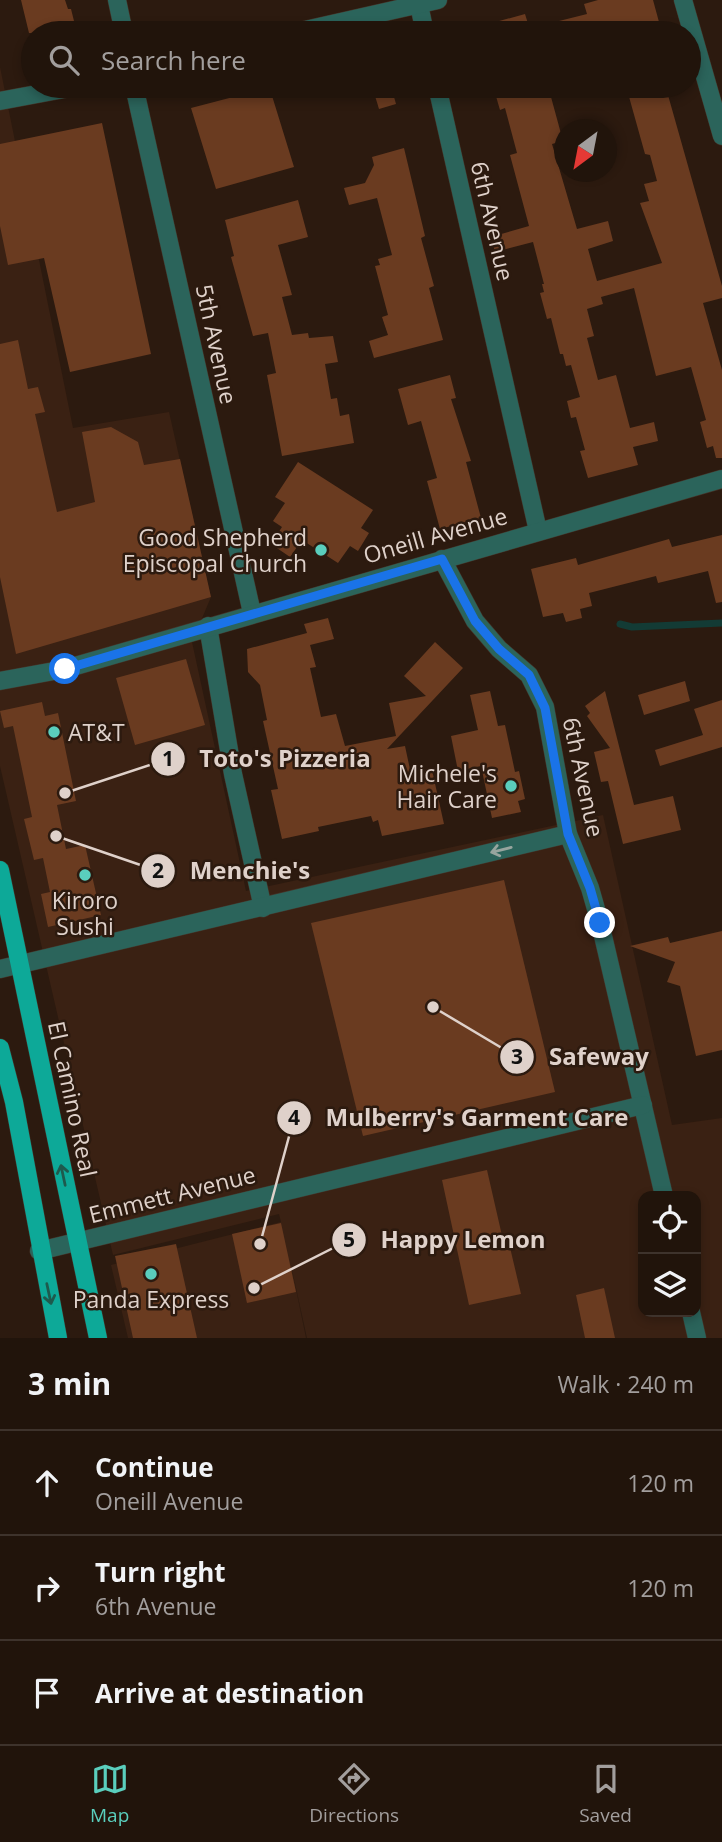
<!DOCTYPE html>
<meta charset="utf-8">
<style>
body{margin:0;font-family:"Open Sans",sans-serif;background:#2d2119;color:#f1f3f6}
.controls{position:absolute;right:21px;bottom:21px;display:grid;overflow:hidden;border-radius:14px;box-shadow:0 4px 10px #0003}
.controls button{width:63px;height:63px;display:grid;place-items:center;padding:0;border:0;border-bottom:2px solid #3e332c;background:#21140b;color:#f1f3f6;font:35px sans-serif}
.compass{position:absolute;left:554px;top:119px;width:63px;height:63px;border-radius:50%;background:#21140b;box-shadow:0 4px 10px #0003;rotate:212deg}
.stop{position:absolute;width:21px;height:21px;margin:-16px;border:5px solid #1a73e8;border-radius:50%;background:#fff}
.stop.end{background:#1a73e8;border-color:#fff;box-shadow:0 2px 7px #0008}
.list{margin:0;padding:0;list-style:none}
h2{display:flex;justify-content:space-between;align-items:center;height:91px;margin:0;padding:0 28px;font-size:30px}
h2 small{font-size:23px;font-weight:400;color:#a29e9d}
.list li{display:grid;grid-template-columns:46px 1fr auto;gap:21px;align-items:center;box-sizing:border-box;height:105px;padding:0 28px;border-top:2px solid #3e332c}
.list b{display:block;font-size:26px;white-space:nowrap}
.list p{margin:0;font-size:23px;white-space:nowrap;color:#a29e9d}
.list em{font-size:23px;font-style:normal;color:#a29e9d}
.icon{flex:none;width:38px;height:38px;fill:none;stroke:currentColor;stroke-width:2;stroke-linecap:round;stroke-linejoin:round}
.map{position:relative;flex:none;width:722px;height:1338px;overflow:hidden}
.search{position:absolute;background:#21140b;box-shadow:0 4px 10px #0003;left:21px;right:21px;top:21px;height:77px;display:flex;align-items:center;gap:18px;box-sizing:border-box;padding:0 24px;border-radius:38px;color:#a29e9d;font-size:26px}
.sheet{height:406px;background:#21140b}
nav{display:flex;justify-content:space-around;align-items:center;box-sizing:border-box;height:98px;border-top:2px solid #3e332c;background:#21140b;font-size:19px;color:#a29e9d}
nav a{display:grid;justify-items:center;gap:4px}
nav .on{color:#5acebd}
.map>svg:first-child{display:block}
.built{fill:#3a2113;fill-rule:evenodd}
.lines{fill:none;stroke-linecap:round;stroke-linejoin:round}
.stream{stroke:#133b35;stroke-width:7}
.building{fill:#6a3b20}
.minor-casing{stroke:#453429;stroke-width:19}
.primary-casing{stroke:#453429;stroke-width:19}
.minor{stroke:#2b645b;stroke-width:18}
.primary{stroke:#0da998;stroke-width:18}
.oneway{stroke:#97a59e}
.oneway2{stroke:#1e5a4d}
.route{stroke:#1a73e8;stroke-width:9}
.poi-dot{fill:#5acebd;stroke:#2c1a0f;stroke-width:2.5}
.labels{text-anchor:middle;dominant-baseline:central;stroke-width:5;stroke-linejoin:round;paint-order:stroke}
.street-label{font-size:23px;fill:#dfd1ca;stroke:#2c1a0f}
.poi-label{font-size:23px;fill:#dfd1ca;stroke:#2c1a0f;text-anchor:end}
.leader{fill:none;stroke:#dfd1ca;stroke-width:2.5}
.callout-dot{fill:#dfd1ca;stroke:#2c1a0f;stroke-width:2.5}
.mark-label{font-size:21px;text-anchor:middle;font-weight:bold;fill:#111}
.callout-label{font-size:24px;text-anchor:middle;font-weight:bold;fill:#dfd1ca;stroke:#2c1a0f;stroke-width:5;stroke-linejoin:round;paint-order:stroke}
</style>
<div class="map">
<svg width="722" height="1338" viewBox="0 0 722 1338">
<rect width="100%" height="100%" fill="#2c1a0f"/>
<path class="built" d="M0,67l73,361 96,-16 42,185 -19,45 54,249 357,-76 69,310 50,-7v220h-415l-16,-73 15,73h-178l-17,-73 170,-43 -2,-8 -166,41 -113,-489zM643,1196h53v116h-53z"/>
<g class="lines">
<polyline class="stream" points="620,624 632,627 722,623"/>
</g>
<g class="building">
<polygon points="21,0 65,0 68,9 71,9 77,33 29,33"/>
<polygon points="598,0 653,0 662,33 536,33 535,27 587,14 584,4"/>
<polygon points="525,14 531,33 475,33 474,28"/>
<polygon points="261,86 269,86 294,167 216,189 191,108 237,96 237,92"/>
<polygon points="372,86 391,86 396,104 379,109"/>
<polygon points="493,86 548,86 563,141 552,144 577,229 608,221 613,241 588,249 597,281 662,263 640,203 649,201 644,184 657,181 650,155 645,154 626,86 666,88 722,286 722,298 703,303 722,370 722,458 716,458 713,446 707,448 700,422 706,420 691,367 656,376 634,288 601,297 603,304 587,309 594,336 587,338 598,380 616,375 630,428 654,422 658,441 633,447 638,465 588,478 580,451 585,450 576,417 571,418 567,401 580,397 571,365 566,366 563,354 560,354 551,318 547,319 540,293 544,292 542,284 544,284 533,242 495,252 491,237 529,226 510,155 517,153 505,108 500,110"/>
<polygon points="102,123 151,354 70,372 44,258 8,265 0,226 0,144"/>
<polygon points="404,148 425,236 421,238 434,286 429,288 443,340 374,358 369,341 388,335 382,317 388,315 375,266 380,265 378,259 392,255 377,198 349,205 344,188 365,183 374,165 372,157"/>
<polygon points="298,200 308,237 278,245 292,295 282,297 292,335 308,333 309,338 333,336 338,362 325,364 331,399 337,398 340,416 349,414 354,443 282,456 267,375 276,373 268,333 253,336 231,257 234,256 225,220"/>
<polygon points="18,340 28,389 38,387 45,412 35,414 57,512 95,502 82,432 111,427 138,442 144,465 180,459 211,597 16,654 0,577 0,344"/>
<polygon points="450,375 456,398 451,399 471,461 466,462 481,518 440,529 427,481 437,478 421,421 408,425 398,389"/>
<polygon points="298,462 373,510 361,528 369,533 358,551 350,546 338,563 302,540 290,557 271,544 282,527 273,521 285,503 275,497"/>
<polygon points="722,535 722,602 716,603 708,571 658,583 656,576 589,593 592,606 580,609 582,618 566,622 563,613 543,617 531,569 576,558 578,565 669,539 672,547"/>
<polygon points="328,618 334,639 310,645 316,667 310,668 321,717 336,714 345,746 396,736 389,703 426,696 404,676 435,642 463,668 387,749 405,746 411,774 432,770 444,824 382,836 378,820 373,822 371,816 318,827 319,831 282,839 271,790 278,789 263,721 267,720 260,685 248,672 247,649 307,633 304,624"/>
<polygon points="186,659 205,725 135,745 116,678"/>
<polygon points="685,681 690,701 644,715 638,695"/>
<polygon points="490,691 498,726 505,725 515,772 519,771 525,799 518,801 521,812 492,818 481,766 458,771 451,736 478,730 470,695"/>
<polygon points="605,691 634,805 673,796 681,830 623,844 608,781 601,782 594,752 610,748 587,716 590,713 585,706"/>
<polygon points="722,700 722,747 660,766 655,750 703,735 694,709"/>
<polygon points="42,702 45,716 58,713 76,801 57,805 66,849 85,845 101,915 48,927 41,894 50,892 43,858 34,860 24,819 32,817 13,726 4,728 0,711"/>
<polygon points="504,880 555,1092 363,1136 311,923"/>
<polygon points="722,931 722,1050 696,1056 680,986 667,982 675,962 630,946 668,937 670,943"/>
<polygon points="487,1170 503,1240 508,1239 521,1294 469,1305 442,1180"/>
<polygon points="281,1223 296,1292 247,1303 232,1234"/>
<polygon points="176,1244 197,1338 133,1338 115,1256"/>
<polygon points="604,1288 615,1338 585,1338 576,1295"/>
</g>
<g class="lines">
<g class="minor-casing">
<g id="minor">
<polyline points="117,0 124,33"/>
<polyline points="418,0 425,33"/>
<polyline points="683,0 722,136"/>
<polyline points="292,33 438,0"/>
<polyline points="134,86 252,613"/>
<polyline points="437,86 538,531"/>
<polyline points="0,101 80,86"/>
<polyline points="442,559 475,621 499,649 529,675 545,707 568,834 590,888 600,923 664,1196"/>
<polyline points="208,626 233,774 263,908"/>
<polyline points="0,681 65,669 722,479"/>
<polyline points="0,969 568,834"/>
<polyline points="39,1251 643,1105"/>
<polyline points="691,1312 697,1338"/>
</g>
</g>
<g class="primary-casing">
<g id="primary">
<polyline points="0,870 98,1338"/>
<polyline points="0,1048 14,1102 58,1338"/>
</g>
</g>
<use href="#minor" class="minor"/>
<use href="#primary" class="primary"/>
</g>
<defs><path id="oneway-shaft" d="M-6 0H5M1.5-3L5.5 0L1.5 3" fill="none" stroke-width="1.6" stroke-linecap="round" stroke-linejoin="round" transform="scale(1.75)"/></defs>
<use class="oneway" href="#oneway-shaft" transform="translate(501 850) rotate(166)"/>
<g class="oneway2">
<use href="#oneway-shaft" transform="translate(63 1175) rotate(-102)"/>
<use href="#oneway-shaft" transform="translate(49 1294) rotate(78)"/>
</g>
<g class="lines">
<polyline class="route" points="65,669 442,559 475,621 499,649 529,675 545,708 568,834 590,888 600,923"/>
</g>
<g class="poi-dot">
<circle cx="321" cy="550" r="7"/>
<circle cx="54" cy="732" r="7"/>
<circle cx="511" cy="786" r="7"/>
<circle cx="85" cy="875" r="7"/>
<circle cx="151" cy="1274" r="7"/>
</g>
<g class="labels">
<g class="street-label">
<text transform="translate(493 221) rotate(77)">6th Avenue</text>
<text transform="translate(217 344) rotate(78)">5th Avenue</text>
<text transform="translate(435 535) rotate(-16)">Oneill Avenue</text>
<text transform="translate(584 777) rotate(78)">6th Avenue</text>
<text transform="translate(73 1099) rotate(78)">El Camino Real</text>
<text transform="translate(172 1194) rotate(-14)">Emmett Avenue</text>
</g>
<g class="poi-label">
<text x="307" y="537">Good Shepherd<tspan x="307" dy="26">Episcopal Church</tspan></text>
<text x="68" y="732" text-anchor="start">AT&amp;T</text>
<text x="497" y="773">Michele's<tspan x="497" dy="26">Hair Care</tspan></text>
<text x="85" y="900" text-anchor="middle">Kiroro<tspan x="85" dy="26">Sushi</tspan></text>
<text x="151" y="1299" text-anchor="middle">Panda Express</text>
</g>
</g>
<path class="leader" d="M65 793L168 759M56 836L158 871M433 1007L517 1057M260 1244L294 1118M254 1288L349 1240"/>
<g class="callout-dot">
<circle cx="65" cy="793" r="7"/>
<circle cx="56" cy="836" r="7"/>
<circle cx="433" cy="1007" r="7"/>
<circle cx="260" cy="1244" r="7"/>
<circle cx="254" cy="1288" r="7"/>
<circle cx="168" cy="759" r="18"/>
<circle cx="158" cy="871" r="18"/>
<circle cx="517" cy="1057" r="18"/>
<circle cx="294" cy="1118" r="18"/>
<circle cx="349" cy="1240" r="18"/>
</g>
<g class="mark-label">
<text x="168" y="766">1</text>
<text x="158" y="878">2</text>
<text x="517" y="1064">3</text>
<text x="294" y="1125">4</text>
<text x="349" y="1247">5</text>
</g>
<g class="callout-label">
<text x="285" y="767">Toto's Pizzeria</text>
<text x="250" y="879">Menchie's</text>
<text x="599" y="1065">Safeway</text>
<text x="477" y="1126">Mulberry's Garment Care</text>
<text x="463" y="1248">Happy Lemon</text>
</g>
</svg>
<div class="controls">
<button><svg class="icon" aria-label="locate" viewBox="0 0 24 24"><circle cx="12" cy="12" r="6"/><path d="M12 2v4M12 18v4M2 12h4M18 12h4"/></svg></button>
<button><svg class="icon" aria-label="layers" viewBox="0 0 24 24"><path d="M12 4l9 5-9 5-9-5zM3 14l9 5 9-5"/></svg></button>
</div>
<svg class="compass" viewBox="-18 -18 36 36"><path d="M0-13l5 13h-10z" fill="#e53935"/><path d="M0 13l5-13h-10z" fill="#a29e9d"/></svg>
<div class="stop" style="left:65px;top:669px"></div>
<div class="stop end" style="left:600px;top:923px"></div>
<div class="search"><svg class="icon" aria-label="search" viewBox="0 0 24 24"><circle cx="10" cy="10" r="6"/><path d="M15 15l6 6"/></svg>Search here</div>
</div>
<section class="sheet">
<h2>3 min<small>Walk · 240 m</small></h2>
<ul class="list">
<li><svg class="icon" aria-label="ahead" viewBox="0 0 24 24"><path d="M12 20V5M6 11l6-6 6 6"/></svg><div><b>Continue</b><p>Oneill Avenue</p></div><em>120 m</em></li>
<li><svg class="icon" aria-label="right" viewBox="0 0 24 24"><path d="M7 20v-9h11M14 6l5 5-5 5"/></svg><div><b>Turn right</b><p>6th Avenue</p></div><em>120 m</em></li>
<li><svg class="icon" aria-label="arrive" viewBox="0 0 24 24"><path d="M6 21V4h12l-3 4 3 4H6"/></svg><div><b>Arrive at destination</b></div></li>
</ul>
</section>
<nav>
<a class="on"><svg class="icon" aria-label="map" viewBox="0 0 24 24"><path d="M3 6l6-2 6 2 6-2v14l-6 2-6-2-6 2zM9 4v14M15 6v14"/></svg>Map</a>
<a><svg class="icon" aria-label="directions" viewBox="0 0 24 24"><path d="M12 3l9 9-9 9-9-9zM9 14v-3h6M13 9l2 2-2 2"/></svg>Directions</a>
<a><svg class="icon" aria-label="saved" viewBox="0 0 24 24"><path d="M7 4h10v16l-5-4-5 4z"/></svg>Saved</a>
</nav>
